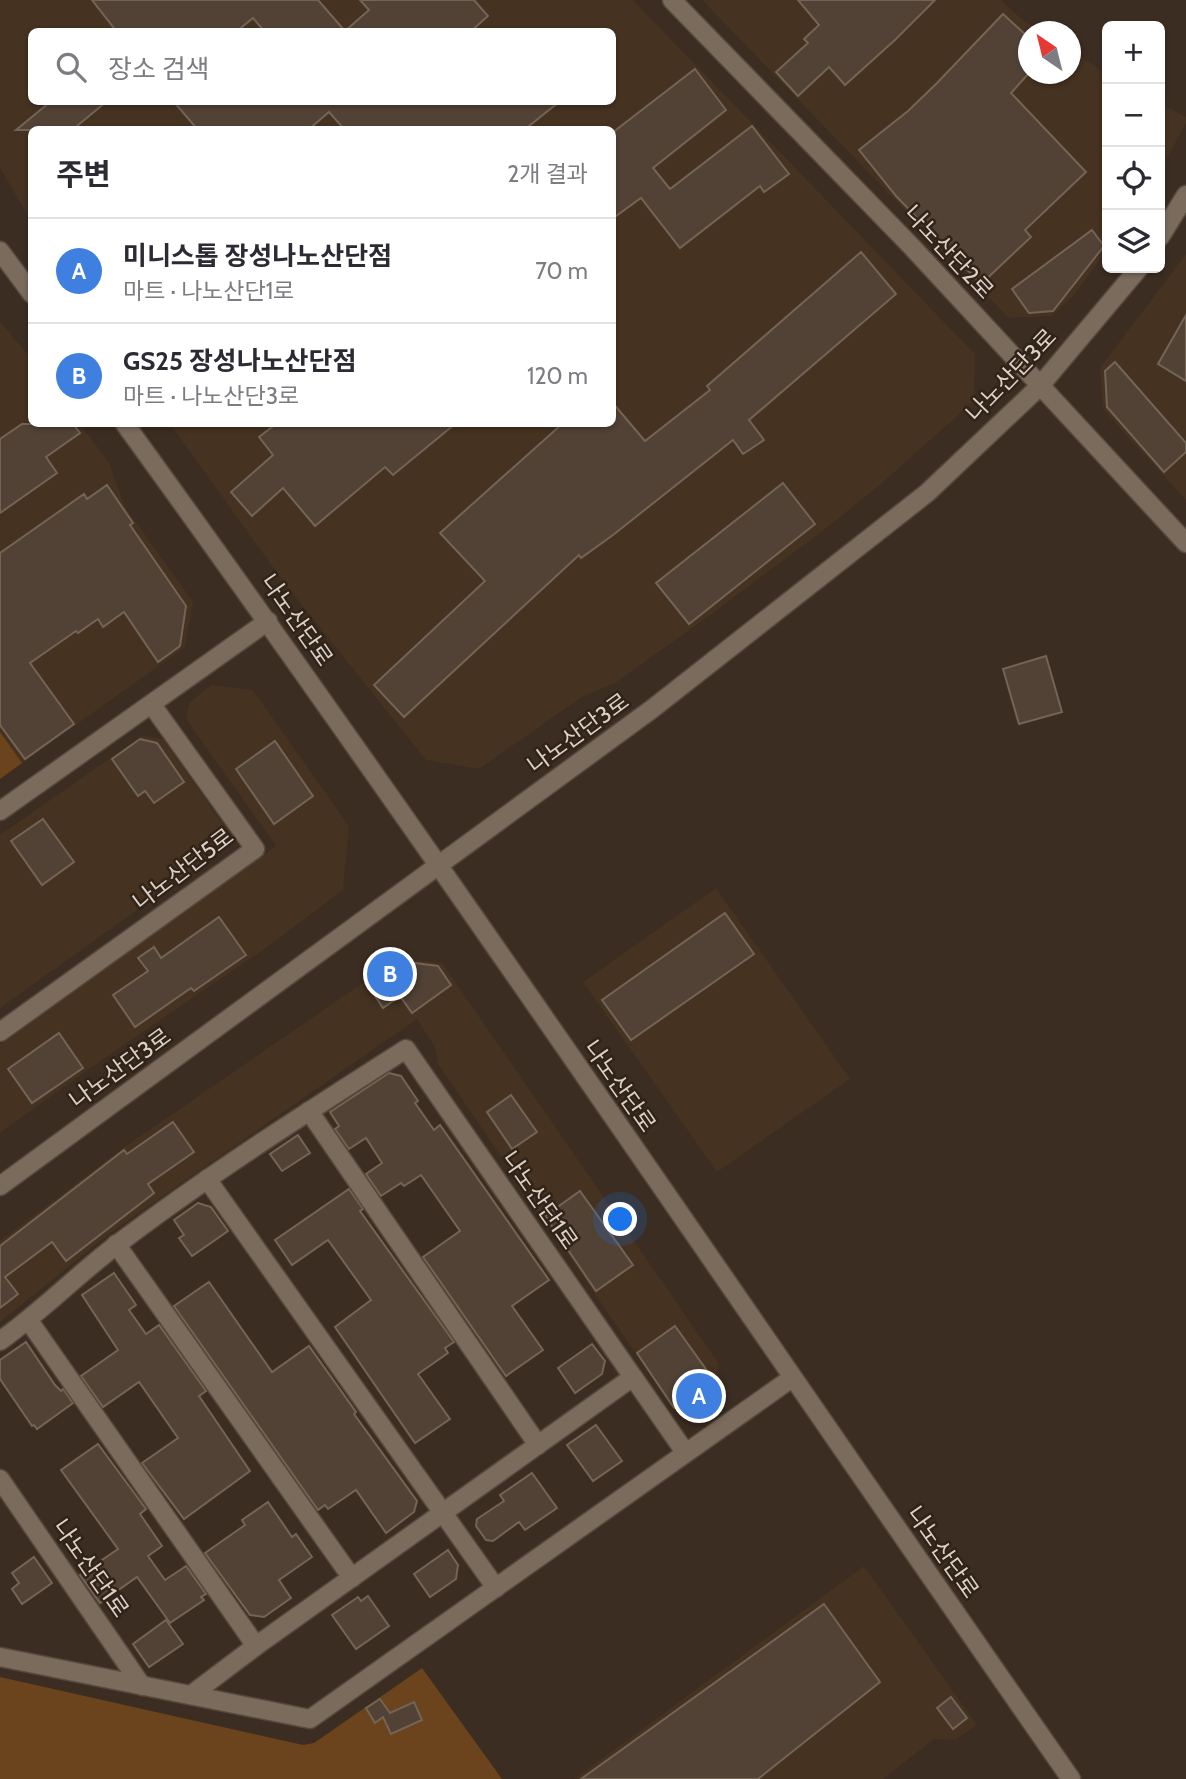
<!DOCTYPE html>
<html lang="ko">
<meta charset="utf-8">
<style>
body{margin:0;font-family:Cabin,"Noto Sans KR",sans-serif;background:#f2f2f3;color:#2b2b33}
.controls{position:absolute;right:21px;top:21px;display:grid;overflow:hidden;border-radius:10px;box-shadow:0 2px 5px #0004}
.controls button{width:63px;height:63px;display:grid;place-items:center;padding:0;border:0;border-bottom:2px solid #e1e1e2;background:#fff;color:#2b2b33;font:35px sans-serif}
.compass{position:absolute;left:1018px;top:21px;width:63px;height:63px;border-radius:50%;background:#fff;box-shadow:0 2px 5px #0004;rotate:325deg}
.you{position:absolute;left:621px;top:1220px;width:24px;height:24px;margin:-18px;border:5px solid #fff;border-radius:50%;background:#1a73e8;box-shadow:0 0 0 10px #1a73e833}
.badge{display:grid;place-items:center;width:46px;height:46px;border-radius:50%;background:#d93025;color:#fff;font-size:23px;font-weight:700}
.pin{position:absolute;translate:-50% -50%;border:4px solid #fff;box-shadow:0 2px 7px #0006}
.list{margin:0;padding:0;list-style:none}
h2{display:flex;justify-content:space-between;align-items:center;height:91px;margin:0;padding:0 28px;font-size:30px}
h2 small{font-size:23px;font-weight:400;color:#7c7c81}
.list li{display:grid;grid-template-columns:46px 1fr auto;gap:21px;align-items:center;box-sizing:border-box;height:105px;padding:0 28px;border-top:2px solid #e1e1e2}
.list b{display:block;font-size:26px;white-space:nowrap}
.list p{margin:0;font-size:23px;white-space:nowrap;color:#7c7c81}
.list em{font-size:23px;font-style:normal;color:#7c7c81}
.icon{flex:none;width:38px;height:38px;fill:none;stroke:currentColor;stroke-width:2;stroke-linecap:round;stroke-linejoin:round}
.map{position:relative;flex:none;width:1186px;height:1779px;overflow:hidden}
.search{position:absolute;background:#fff;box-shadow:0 2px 5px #0004;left:28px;top:28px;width:588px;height:77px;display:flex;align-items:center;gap:18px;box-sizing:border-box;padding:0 24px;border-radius:10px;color:#7c7c81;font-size:26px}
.panel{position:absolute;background:#fff;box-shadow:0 2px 5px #0004;left:28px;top:126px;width:588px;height:301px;border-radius:10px}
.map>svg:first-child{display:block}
.built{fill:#453221;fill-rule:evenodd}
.green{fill:#6b431c}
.building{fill:#514235;stroke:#746456;stroke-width:2}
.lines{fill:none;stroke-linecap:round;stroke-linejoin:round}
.street-casing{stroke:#564a3f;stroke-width:21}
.street{stroke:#7b6b5d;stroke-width:18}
.labels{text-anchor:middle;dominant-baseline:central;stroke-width:5;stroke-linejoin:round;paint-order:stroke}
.street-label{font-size:23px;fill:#dad1c9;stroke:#312317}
</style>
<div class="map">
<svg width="1186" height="1779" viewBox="0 0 1186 1779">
<rect width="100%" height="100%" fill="#3b2d21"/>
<g class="built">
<path d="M0,0h633l342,354 -1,47 -92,82 -58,47 -115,86 -94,67 -33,14 -103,72 -53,-9 -141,-176 -115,-160h442v-294h-580l-1,91 -31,-53zM32,32h580v70h-580z"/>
<polygon points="702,0 1001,0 1023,20 1041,31 1028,32 1028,74 1070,74 1071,50 1107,74 1107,250 1075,294 1052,316 1009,318"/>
<polygon points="1160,103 1186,117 1186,123 1160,171"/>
<polygon points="1186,254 1186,500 1103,409 1100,368"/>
<polygon points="0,322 31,358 32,424 80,424 109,463 125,507 193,602 185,647 0,779"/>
<polygon points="211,685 253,690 349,826 343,890 273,943 93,1066 0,1133 0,1045 276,846 186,719 189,703"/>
<polygon points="142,736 163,739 226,829 228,837 225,847 0,1008 0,835"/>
<polygon points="716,888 850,1079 717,1172 583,982"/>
<polygon points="399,958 442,963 719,1364 711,1398 692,1411 674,1410 438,1064 435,1047 417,1019 110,1233 0,1322 0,1241 123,1148"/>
<polygon points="864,1566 977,1725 955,1740 934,1739 883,1779 574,1779"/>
</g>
<g class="green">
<polygon points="0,732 22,763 0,779"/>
<polygon points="422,1668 502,1779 0,1779 0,1677 303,1745 314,1743"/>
</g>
<g class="building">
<polygon points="92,0 318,0 345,31 369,10 360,0 474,0 488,16 470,32 265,32 253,18 236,32 117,32"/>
<polygon points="798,0 935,0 896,39 845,85 829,67 798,96 776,72 808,43 804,39 819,25"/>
<polygon points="1003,14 1028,37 1028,74 1011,93 1086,172 1025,230 1031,237 981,284 896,196 859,150 908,111 937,83"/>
<polygon points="695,69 726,110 653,168 670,189 752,126 789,174 764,192 760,186 680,248 641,198 612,219 612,133"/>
<polygon points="50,102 106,102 72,130 16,130"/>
<polygon points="174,102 559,102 524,130 345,130 329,112 308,130 198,130"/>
<polygon points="1092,230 1104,246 1053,311 1029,313 1012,289"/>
<polygon points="861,252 896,294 749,420 764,440 743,454 733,440 613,535 581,558 579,555 404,717 374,685 485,581 440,533 562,424 612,424 612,402 645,441 710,390 707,386"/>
<polygon points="1186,315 1186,381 1158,364"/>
<polygon points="1115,362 1186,443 1186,452 1164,472 1107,407 1105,371"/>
<polygon points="22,424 73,424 80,433 46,457 57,473 0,513 0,439"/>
<polygon points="276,424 455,424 393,475 385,467 315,526 283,488 252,516 231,492 273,455 259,437"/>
<polygon points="783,483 815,524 689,624 656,583"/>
<polygon points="107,485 133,523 130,525 186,606 180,646 158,662 124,612 103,627 98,619 78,633 76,631 30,663 74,724 25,759 0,725 0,553 84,494 87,499"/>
<polygon points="1046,656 1062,712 1019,724 1003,669"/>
<polygon points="140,739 157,743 184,782 154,803 145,791 138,796 112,759"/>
<polygon points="275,741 313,796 274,824 236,769"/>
<polygon points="43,819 74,862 42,885 11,841"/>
<polygon points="725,913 754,954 631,1040 602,1000"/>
<polygon points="219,917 246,955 194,991 191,988 135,1027 113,995 148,971 138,958 154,947 161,958"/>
<polygon points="400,961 438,966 451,985 412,1013 400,996 383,1008 367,984"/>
<polygon points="59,1033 83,1068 32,1103 8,1069"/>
<polygon points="389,1073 401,1076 418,1101 415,1103 434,1130 440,1125 549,1280 512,1306 543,1350 506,1376 423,1257 460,1231 421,1175 404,1186 401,1183 381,1196 366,1174 382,1163 366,1138 349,1149 335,1129 339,1126 330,1112"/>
<polygon points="511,1095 537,1132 512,1149 487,1112"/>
<polygon points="173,1122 194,1152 148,1184 154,1193 66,1261 52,1242 5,1277 18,1294 0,1308 0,1246 124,1150 127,1154"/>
<polygon points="298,1135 310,1153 282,1171 270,1154"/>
<polygon points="349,1189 363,1209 360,1211 454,1342 445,1348 448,1353 418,1374 450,1419 415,1443 335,1327 371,1300 328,1240 292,1265 275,1240"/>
<polygon points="580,1191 633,1265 596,1291 545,1216"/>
<polygon points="198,1203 211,1207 228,1231 192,1256 179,1238 184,1235 174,1220"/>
<polygon points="114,1273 136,1305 129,1310 146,1334 159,1325 206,1391 199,1396 250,1471 184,1519 142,1463 178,1438 139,1382 103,1407 81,1376 118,1350 82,1295"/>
<polygon points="209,1282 272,1372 309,1346 356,1412 354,1414 417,1501 414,1512 386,1533 356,1490 328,1509 325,1505 318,1510 174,1306"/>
<polygon points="675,1326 713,1379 708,1397 691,1409 674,1408 637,1353"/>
<polygon points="26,1342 55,1385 61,1391 63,1389 73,1403 37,1429 34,1425 32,1426 0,1379 0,1360"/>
<polygon points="592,1344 605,1361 602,1374 575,1393 558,1368"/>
<polygon points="596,1425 622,1461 593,1481 567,1445"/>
<polygon points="98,1444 146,1509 140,1514 162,1546 148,1556 165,1580 186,1566 206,1594 201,1597 204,1600 170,1623 137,1577 100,1603 80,1575 118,1549 61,1470"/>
<polygon points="532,1473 557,1508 525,1530 519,1522 493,1541 486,1540 476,1526 477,1519 504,1501 500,1495"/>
<polygon points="268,1502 292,1537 296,1534 312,1557 279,1580 291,1598 264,1617 250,1615 205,1553 245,1525 242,1520"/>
<polygon points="448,1550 458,1565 456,1579 430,1597 414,1574"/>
<polygon points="34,1557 52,1583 22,1604 12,1589 19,1583 12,1573"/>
<polygon points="368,1596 389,1626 356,1649 332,1615 358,1597 361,1601"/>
<polygon points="824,1604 880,1682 758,1779 581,1779"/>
<polygon points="166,1620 183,1644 149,1667 133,1644"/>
<polygon points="951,1697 967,1718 953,1729 937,1708"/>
<polygon points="380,1699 390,1713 414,1702 422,1720 391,1734 383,1717 375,1723 366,1708"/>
</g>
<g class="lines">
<g class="street-casing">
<g id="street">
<polyline points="672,0 912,247 1186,543"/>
<polyline points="1160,237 1186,195"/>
<polyline points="0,251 32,294"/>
<path d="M125,424c323,446 631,903 946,1355"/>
<polyline points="0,811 268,621"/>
<polyline points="0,1032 255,849 152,705"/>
<polyline points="309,1111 538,1445"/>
<polyline points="207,1179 496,1588"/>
<polyline points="0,1186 652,709 927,493 1039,387 1139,268"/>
<polyline points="116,1244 352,1578"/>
<polyline points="29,1321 256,1646"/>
<path d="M0,1341c42,-30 78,-67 119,-98 92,-70 190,-132 287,-194l227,328 -377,269 -65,49"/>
<polyline points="633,1377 685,1452"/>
<polyline points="0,1479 142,1686"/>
<polyline points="0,1657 310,1719 792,1378"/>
</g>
</g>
<use href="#street" class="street"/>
</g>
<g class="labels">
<g class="street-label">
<text transform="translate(949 252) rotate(47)">나노산단2로</text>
<text transform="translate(1011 375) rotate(-46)">나노산단3로</text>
<text transform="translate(297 620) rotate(55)">나노산단로</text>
<text transform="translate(578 733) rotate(-36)">나노산단3로</text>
<text transform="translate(183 869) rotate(-37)">나노산단5로</text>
<text transform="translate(120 1068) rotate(-36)">나노산단3로</text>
<text transform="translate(620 1086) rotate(55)">나노산단로</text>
<text transform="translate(540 1200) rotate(55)">나노산단1로</text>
<text transform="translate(943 1552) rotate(55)">나노산단로</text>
<text transform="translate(91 1568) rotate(55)">나노산단1로</text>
</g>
</g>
</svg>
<div class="controls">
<button>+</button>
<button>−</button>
<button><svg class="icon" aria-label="locate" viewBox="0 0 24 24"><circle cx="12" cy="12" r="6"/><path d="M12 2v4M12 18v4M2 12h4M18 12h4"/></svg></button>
<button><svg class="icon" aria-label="layers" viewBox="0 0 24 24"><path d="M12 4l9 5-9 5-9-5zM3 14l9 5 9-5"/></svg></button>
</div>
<svg class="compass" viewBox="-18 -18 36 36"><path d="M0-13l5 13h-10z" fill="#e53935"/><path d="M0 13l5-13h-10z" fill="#7c7c81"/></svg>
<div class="you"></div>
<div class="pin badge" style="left:699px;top:1396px;background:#3f7fe0">A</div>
<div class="pin badge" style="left:390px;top:974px;background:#3f7fe0">B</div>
<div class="search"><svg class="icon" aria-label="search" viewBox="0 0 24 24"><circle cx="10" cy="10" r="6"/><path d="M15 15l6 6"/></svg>장소 검색</div>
<section class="panel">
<h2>주변<small>2개 결과</small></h2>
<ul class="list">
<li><span class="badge" style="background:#3f7fe0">A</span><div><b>미니스톱 장성나노산단점</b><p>마트 · 나노산단1로</p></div><em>70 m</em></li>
<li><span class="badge" style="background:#3f7fe0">B</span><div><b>GS25 장성나노산단점</b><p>마트 · 나노산단3로</p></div><em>120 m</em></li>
</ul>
</section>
</div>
